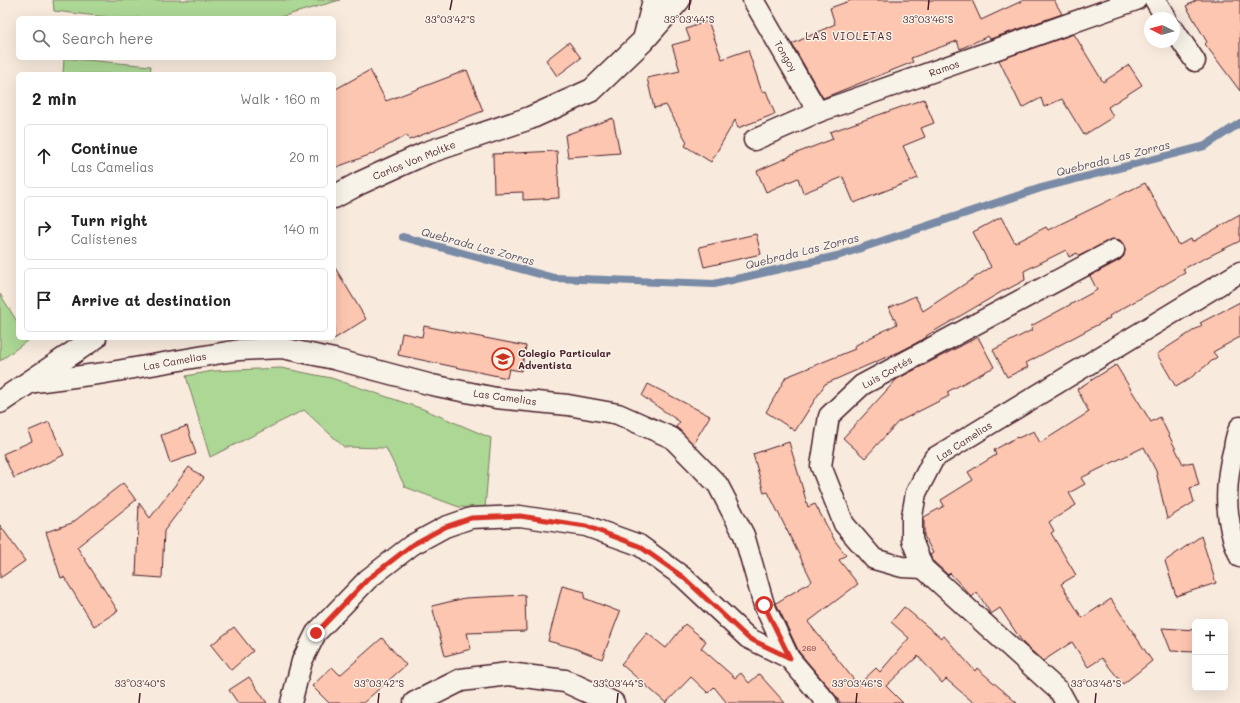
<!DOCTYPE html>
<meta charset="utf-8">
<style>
body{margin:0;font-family:Mali,sans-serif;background:#f6f6f6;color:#222}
.controls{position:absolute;right:12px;bottom:12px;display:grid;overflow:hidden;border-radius:6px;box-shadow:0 4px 16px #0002}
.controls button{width:36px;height:36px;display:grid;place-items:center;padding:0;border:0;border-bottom:1px solid #e0e0e0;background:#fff;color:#222;font:20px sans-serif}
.compass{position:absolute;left:1144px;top:12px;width:36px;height:36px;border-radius:50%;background:#fff;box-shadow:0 4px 16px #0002;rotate:276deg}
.stop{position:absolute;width:12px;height:12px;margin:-9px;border:3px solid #d93025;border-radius:50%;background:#fff}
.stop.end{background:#d93025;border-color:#fff;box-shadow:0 1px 4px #0008}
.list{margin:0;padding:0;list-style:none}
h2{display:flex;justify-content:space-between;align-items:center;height:52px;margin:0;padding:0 16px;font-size:17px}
h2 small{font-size:13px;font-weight:400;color:#767676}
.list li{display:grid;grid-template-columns:26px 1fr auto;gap:12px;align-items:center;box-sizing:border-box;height:64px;margin:0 8px 8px;padding:0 8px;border:1px solid #e0e0e0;border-radius:6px}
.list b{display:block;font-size:15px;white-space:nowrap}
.list p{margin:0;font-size:13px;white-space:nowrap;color:#767676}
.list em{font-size:13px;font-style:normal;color:#767676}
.icon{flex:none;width:22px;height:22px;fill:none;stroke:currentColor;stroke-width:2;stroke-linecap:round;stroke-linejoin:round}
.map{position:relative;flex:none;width:1240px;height:703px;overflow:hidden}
.search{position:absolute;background:#fff;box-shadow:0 4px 16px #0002;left:16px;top:16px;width:320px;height:44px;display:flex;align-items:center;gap:10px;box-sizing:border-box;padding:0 14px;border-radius:6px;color:#767676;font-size:15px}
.panel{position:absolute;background:#fff;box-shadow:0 4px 16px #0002;left:16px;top:72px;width:320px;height:268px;border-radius:6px}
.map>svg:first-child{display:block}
.green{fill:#acd795;stroke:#7b7b60}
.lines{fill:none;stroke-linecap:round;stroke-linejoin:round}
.stream{stroke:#788aa5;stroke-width:8}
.building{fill:#fdc6b0;stroke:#4a1f2b}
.minor-casing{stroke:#4a1f2b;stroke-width:23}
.tertiary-casing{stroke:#4a1f2b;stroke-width:25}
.secondary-casing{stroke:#4a1f2b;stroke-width:25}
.minor{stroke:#f7f3e8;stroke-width:20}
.tertiary{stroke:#f7f3e8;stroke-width:22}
.secondary{stroke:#f7f3e8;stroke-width:22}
.route{stroke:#d93025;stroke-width:5}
.ticks{fill:none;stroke:#4a1f2b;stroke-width:1.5}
.labels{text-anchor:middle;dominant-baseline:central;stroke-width:3;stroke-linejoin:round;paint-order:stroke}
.number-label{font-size:8px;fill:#77494c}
.street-label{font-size:10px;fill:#4a1f2b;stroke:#f7f3e8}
.poi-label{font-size:10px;font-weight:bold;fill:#4a1f2b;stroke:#f7f3e8;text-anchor:start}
.neighbourhood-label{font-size:11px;letter-spacing:1px;fill:#4a1f2b;stroke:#f7f3e8}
.water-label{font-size:11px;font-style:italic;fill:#5d4c5e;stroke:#f7f3e8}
.ticks-label{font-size:10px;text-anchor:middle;fill:#4a1f2b;stroke:#f7f3e8;stroke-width:3;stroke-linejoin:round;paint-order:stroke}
</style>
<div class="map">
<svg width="1240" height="703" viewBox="0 0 1240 703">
<rect width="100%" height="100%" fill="#f8eadd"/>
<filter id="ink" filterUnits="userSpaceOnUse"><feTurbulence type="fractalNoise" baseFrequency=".025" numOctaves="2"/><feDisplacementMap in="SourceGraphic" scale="8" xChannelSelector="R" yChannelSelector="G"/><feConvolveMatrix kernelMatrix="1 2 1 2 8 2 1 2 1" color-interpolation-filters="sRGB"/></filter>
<g filter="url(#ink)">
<g class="green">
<polygon points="53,0 340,0 277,18 115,18 54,11"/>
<polygon points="64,58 151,66 150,74 63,74"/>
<polygon points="0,294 18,323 18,338 27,338 28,340 0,361"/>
<polygon points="281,368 331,378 423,409 491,438 485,508 459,507 405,487 386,448 344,447 304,410 210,457 186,376 213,371"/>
</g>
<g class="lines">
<polyline class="stream" points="403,237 554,278 714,284 837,256 1041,188 1205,146 1240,123"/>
</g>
<g class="building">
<polygon points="852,0 972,0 981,20 1024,0 1054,0 1062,14 990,39 988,36 960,49 957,41 911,58 913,62 823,98 792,44 835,24 830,8"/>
<polygon points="1197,0 1240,0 1240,91 1205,44 1207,42 1186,6"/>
<polygon points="708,21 722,59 748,50 762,92 766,91 775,114 738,128 735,120 711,162 685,146 687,142 666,105 654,108 647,78 680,71 672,45 690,40 686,29"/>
<polygon points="1074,34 1103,82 1129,65 1142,85 1108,107 1113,117 1084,135 1062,99 1044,107 1041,98 1022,108 999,60"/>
<polygon points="569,42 581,58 557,76 546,60"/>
<polygon points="370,70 386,101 467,70 483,111 409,140 407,135 372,154 334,168 334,90"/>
<polygon points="924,99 934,123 921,128 925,137 903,146 918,178 854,203 843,177 803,193 798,178 766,192 757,171 789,157 789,156 833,139 830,132"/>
<polygon points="613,118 620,153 568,157 565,135"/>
<polygon points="557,151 559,198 523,200 523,192 494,193 493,154"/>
<polygon points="1145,183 1179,245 1191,239 1192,242 1240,215 1240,241 1183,269 1185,273 1109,316 1110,318 1026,363 1028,367 1007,377 993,350 1032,330 1031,326 1097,290 1090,276 1120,260 1124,256 1125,250 1120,240 1114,239 1079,256 1077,253 1069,257 1066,250 1024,271 1025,280 1008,289 1008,288 926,336 927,337 905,349 825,384 795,431 766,412 786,377 855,349 854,346 897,324 889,308 915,296 923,311 991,267 973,232 1001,217 1015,243 1046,227 1048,230"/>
<polygon points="756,234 761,254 704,267 699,247"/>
<polygon points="334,266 366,319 334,339"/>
<polygon points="1240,302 1240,337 1213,352 1217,357 1189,379 1176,387 1157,354 1202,325 1200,323"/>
<polygon points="424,326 526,346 521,371 509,369 507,378 398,355 402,333 422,337"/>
<polygon points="978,337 994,367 947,392 949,396 898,422 865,458 843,438 897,379"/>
<polygon points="1116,365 1151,422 1160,417 1183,464 1193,462 1199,485 1190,488 1194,502 1167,519 1156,471 1144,447 1081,478 1085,484 1069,493 1076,505 1049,522 1054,531 1051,533 1076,575 1061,584 1082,618 1111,599 1152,661 1123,684 1102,658 1088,667 1072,642 1043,661 1023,643 1000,608 991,614 977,592 972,597 950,573 948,575 933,561 930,555 933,553 924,536 924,517 944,506 941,500 973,480 968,472 996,455 994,450 1017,437 1018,438 1034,431 1040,443 1089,412 1077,389"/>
<polygon points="648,384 710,416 693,444 676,427 680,422 642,396"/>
<polygon points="49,422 64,455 14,478 3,454 32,441 28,431"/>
<polygon points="187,426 196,454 170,463 161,435"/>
<polygon points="789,442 808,507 815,504 835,541 846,555 839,560 858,584 808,622 858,685 876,668 880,672 909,638 891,622 904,607 941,638 944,636 975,671 977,668 1017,703 974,703 946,679 942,683 918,656 886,686 903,703 839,703 840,702 836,696 799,652 776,603 812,581 768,492 764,493 753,454"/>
<polygon points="189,467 204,478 164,531 162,578 136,576 139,503 150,518"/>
<polygon points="123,483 136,500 77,547 118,611 94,626 64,577 61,578 46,532 72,523"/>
<polygon points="0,525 25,561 0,578"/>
<polygon points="1201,536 1216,583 1176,596 1165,561"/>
<polygon points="562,586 585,592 584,598 620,612 602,659 574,648 548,641"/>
<polygon points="525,595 526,631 467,633 471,649 445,656 432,606 465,598"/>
<polygon points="685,624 706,641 701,648 735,678 741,673 749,683 759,674 785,703 727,703 714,687 708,693 691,677 666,703 621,664 647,633 666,648"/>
<polygon points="234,627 253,651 231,670 211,645"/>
<polygon points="1162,628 1195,630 1195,652 1171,651"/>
<polygon points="382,638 406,665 363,703 329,703 312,686 332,667 340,675"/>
<polygon points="249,677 267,703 238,703 229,690"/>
</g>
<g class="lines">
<g class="minor-casing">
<g id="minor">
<polyline points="753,0 818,112"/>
<polyline points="1155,0 1166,18"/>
<polyline points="1174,30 1195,61"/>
<polyline points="754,140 818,112 1136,0"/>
<polyline points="27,383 105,373 239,350 282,348 334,359 432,385 496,398 568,405 618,414 672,438 718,485 744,535 764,605 789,658 827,703"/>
<path d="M1240,427c-4,7 -5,14 -6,21 -10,37 -10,74 6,109"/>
<polyline points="923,568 902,567 874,559 844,524 821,466 829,416 862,385 1114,250"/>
<polyline points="291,703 302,661 316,633 368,579 412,545 445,527 471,518 520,516 586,526 639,545 683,577 748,638 789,658"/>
<polyline points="1066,703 1060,692 923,568 912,540 912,516 916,493 934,458 1240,272"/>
</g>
</g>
<g class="tertiary-casing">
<polyline id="tertiary" points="415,703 461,680 508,674 565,681 613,703"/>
</g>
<g class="secondary-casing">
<g id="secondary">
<polyline points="645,36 654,0"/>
<polyline points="334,197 360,183 426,153 530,118 592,90 644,40 679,0"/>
<polyline points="0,402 95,338"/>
</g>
</g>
<use href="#minor" class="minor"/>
<use href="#tertiary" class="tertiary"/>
<use href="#secondary" class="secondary"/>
</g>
</g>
<g class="lines" filter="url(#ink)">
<polyline class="route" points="316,633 368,579 412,545 445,527 471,518 520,516 586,526 639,546 683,577 748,638 790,658 764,605"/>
</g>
<path class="ticks" d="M450,10l2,-10M689,10l1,-10M928,10l1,-10M139,703l1,-10M378,703l1,-10M617,703l1,-10M856,703l1,-10M1095,703l1,-10"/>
<defs>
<g id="school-ring" transform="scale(1.15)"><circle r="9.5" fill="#f7f3e8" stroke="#c8321e" stroke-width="1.5"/><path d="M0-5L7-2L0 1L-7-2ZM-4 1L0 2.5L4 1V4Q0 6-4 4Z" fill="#c8321e"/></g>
</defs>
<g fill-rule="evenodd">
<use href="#school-ring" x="503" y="359"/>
</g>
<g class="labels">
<g class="number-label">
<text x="809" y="648">269</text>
</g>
<g class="street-label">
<text transform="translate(786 56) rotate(60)">Tongoy</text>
<text transform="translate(944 68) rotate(-19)">Ramos</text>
<text transform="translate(414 160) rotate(-22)">Carlos Von Moltke</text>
<text transform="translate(175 361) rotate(-10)">Las Camelias</text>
<text transform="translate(887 372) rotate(-29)">Luis Cortés</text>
<text transform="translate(505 397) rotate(8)">Las Camelias</text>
<text transform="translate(964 441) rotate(-33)">Las Camelias</text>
</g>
<g class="poi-label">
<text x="518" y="353">Colegio Particular<tspan x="518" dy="12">Adventista</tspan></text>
</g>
<g class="neighbourhood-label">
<text x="849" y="35">LAS VIOLETAS</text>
</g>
<g class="water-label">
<text transform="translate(1113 158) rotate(-14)">Quebrada Las Zorras</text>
<text transform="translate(478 246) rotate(15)">Quebrada Las Zorras</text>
<text transform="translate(802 251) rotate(-14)">Quebrada Las Zorras</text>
</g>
</g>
<g class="ticks-label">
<text x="450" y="23">33°03'42"S</text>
<text x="689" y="23">33°03'44"S</text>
<text x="928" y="23">33°03'46"S</text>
<text x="140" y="687">33°03'40"S</text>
<text x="379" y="687">33°03'42"S</text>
<text x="618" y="687">33°03'44"S</text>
<text x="857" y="687">33°03'46"S</text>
<text x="1096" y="687">33°03'48"S</text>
</g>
</svg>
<div class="controls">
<button>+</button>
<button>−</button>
</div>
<svg class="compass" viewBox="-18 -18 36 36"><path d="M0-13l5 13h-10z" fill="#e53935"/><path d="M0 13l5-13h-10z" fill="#767676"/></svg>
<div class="stop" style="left:764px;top:605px"></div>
<div class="stop end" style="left:316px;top:633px"></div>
<div class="search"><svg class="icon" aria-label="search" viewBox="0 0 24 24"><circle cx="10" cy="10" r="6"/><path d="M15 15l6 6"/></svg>Search here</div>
<section class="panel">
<h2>2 min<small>Walk · 160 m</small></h2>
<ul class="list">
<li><svg class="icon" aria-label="ahead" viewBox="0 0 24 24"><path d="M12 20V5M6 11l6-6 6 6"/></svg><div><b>Continue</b><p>Las Camelias</p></div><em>20 m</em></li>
<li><svg class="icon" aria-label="right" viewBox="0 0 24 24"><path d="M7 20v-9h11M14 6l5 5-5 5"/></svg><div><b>Turn right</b><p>Calístenes</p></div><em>140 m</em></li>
<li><svg class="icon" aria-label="arrive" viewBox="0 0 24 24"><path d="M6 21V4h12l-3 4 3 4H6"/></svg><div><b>Arrive at destination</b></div></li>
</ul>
</section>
</div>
